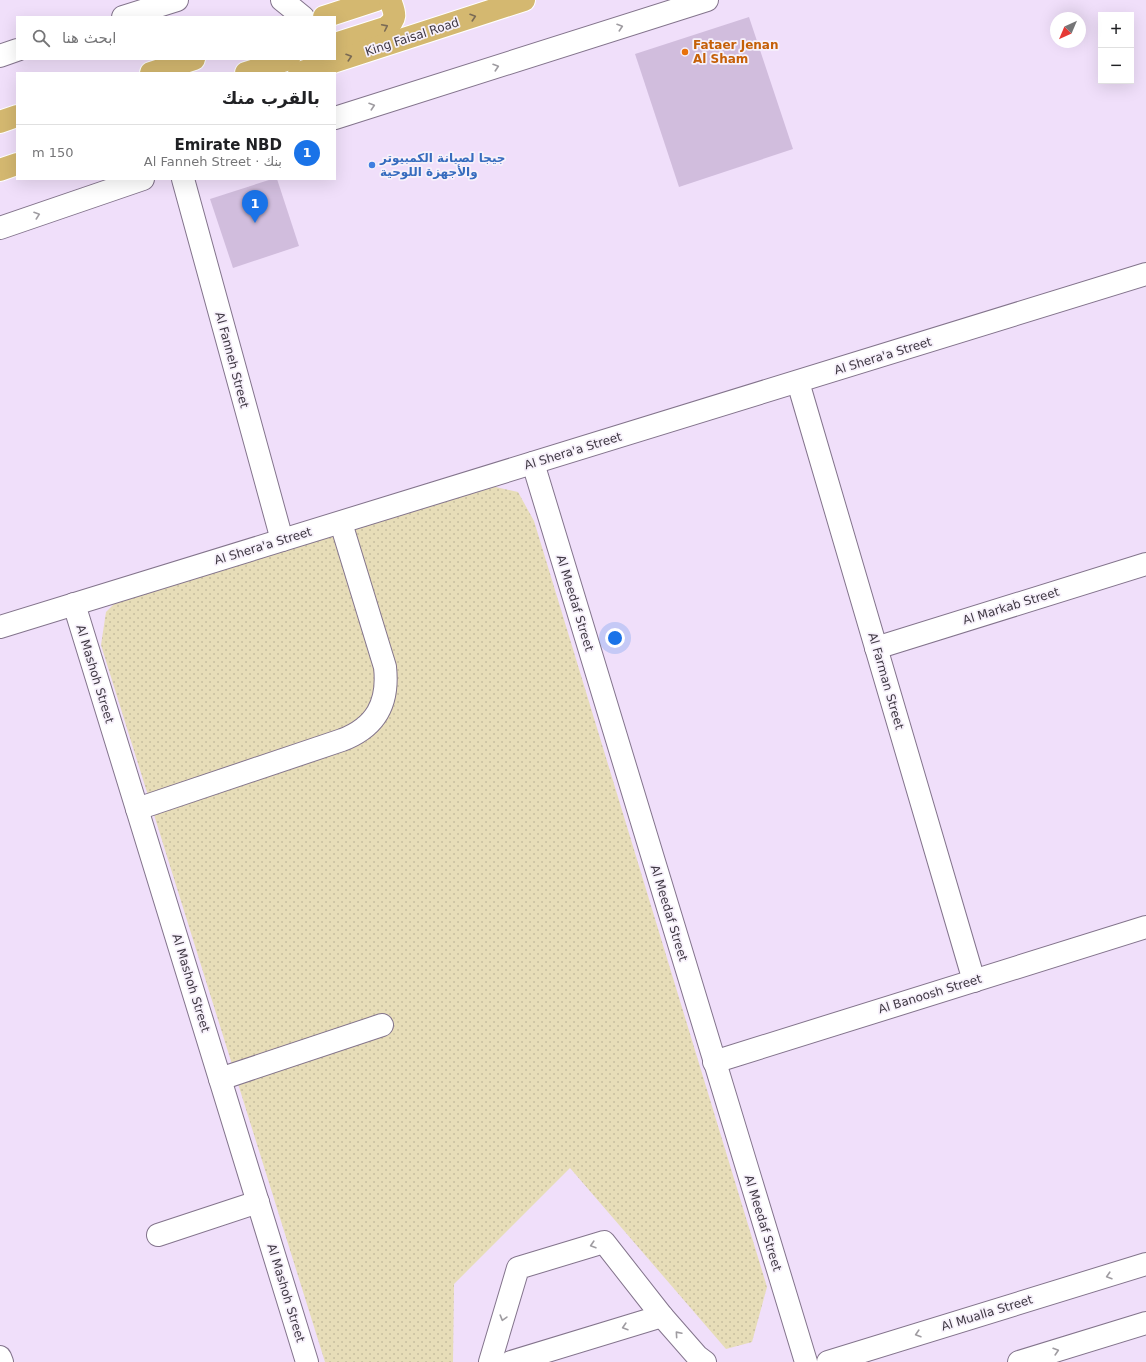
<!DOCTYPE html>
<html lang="ar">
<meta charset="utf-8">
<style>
body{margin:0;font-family:"DejaVu Sans",Cairo,sans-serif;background:#f6f6f6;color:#202124;direction:rtl}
.controls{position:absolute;right:12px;top:12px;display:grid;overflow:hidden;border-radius:0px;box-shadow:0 4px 16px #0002}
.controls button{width:36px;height:36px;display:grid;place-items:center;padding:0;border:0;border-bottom:1px solid #e0e0e0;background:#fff;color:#202124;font:20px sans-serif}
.compass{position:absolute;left:1050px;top:12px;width:36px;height:36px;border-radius:50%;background:#fff;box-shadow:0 4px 16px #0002;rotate:224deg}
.you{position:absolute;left:615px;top:638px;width:14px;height:14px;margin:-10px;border:3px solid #fff;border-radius:50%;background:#1a73e8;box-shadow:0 0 0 6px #1a73e833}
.badge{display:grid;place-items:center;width:26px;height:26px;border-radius:50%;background:#1a73e8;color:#fff;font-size:13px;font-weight:700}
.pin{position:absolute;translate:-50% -33px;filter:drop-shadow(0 1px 2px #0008)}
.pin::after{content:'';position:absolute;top:21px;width:14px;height:12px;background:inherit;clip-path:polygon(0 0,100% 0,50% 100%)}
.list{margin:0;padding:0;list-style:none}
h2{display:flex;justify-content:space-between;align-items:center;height:52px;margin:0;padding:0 16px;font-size:17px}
h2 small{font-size:13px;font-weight:400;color:#757577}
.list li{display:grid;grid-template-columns:26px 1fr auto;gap:12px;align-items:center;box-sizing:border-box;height:56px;padding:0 16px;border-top:1px solid #e0e0e0}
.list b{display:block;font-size:15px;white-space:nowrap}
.list p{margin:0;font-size:13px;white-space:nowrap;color:#757577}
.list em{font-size:13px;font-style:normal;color:#757577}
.icon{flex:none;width:22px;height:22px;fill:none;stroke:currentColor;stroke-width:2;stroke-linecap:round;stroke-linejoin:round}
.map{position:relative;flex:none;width:1146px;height:1362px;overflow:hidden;direction:ltr}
.search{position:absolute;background:#fff;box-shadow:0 4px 16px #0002;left:16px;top:16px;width:320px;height:44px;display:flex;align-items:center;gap:10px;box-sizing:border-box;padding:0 14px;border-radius:0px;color:#757577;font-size:15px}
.panel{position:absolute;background:#fff;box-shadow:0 4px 16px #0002;left:16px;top:72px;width:320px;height:108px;border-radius:0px;direction:rtl}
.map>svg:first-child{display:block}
.sand{fill:url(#sand-dots)}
.building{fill:#d1bddd}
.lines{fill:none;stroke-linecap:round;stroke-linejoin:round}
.minor-casing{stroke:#83748c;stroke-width:24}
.major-casing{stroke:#fff;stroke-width:24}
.minor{stroke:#fff;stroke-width:22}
.major{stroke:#d4b870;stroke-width:22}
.oneway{stroke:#7b6b55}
.oneway2{stroke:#9f9ca1}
.food-dot{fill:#e8710a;stroke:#f7f1fb;stroke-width:1.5}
.shop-dot{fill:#3f7fe0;stroke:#f7f1fb;stroke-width:1.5}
.labels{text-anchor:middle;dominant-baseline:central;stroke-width:3.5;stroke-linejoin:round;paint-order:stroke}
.street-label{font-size:12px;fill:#3f3843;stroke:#f7f1fb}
.food-label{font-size:12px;font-weight:bold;fill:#c56008;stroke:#f7f1fb;text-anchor:start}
.shop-label{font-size:12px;font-weight:bold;fill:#366cbe;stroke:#f7f1fb;text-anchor:start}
</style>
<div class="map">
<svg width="1146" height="1362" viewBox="0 0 1146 1362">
<defs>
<pattern id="sand-dots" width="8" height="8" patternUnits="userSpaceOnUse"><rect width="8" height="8" fill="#e7ddb8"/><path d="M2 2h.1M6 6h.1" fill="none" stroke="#c7be9f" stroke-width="1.8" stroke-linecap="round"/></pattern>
</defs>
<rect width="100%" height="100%" fill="#f0dffa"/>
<polygon class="sand" points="491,486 518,492 534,521 767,1287 752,1342 726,1349 570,1168 454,1284 453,1362 325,1362 101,645 106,612 122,596"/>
<g class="building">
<polygon points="749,17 793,149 679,187 635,54"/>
<polygon points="272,179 277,179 299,246 233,268 210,199"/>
</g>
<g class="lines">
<g class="minor-casing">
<g id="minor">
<polyline points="282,0 303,17"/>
<polyline points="123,17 177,0"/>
<polyline points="0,56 17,50"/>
<polyline points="335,118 707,0"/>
<polyline points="183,179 282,540"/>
<polyline points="0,228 143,179"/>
<polyline points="798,382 974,981"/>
<polyline points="533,463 806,1362"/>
<polyline points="74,604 307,1362"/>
<polyline points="0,627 1146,274"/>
<polyline points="876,648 1146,564"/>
<path d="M137,809l205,-69c34,-13 47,-37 43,-73l-44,-144"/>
<polyline points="714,1062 1146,927"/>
<polyline points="220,1079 382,1025"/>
<polyline points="158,1235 258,1202"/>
<polyline points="0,1357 2,1362"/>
<polyline points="490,1362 518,1268 604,1242 662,1316 697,1356 705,1362"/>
<polyline points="511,1362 662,1316"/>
<polyline points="828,1362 1146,1264"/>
<polyline points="1019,1362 1146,1323"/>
</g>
</g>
<g class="major-casing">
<g id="major">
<polyline points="324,17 376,0"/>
<path d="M335,44l50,-16c13,-9 10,-15 5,-28"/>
<polyline points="151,73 194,59"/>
<polyline points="246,73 289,59"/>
<polyline points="299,73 524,0"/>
<polyline points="0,122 17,116"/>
<polyline points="0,170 17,164"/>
</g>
</g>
<use href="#minor" class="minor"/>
<use href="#major" class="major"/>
</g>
<defs><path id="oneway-chevron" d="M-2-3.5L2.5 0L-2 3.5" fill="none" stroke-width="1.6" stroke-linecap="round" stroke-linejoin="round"/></defs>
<g class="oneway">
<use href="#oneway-chevron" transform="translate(473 17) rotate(-18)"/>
<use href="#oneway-chevron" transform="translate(385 27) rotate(-26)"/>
<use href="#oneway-chevron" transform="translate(349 57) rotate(-18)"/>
</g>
<g class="oneway2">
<use href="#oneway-chevron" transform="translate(620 27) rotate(-18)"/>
<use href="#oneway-chevron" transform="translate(496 67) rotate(-18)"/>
<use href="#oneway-chevron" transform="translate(372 106) rotate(-18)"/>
<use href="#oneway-chevron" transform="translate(37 215) rotate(-19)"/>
<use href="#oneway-chevron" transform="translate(593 1245) rotate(163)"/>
<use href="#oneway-chevron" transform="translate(1109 1276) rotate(163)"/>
<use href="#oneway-chevron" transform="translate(503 1318) rotate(106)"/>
<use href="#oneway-chevron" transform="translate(625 1327) rotate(163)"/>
<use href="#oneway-chevron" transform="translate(678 1334) rotate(-131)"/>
<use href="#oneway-chevron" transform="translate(918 1334) rotate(163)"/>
<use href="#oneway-chevron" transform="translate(1056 1351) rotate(-17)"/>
</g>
<circle class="food-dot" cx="685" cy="52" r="4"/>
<circle class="shop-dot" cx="372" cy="165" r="4"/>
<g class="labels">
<g class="street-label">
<text transform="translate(412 37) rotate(-18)">King Faisal Road</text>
<text transform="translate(883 356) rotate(-17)">Al Shera'a Street</text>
<text transform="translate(232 360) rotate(75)">Al Fanneh Street</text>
<text transform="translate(573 451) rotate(-17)">Al Shera'a Street</text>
<text transform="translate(263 546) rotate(-17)">Al Shera'a Street</text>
<text transform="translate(575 603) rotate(73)">Al Meedaf Street</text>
<text transform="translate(1011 606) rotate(-17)">Al Markab Street</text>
<text transform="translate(95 674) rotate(73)">Al Mashoh Street</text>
<text transform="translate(886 681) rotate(74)">Al Farman Street</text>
<text transform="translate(669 913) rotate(73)">Al Meedaf Street</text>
<text transform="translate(191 983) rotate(73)">Al Mashoh Street</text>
<text transform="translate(930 994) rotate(-17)">Al Banoosh Street</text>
<text transform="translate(763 1223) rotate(73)">Al Meedaf Street</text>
<text transform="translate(286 1293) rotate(73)">Al Mashoh Street</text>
<text transform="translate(987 1313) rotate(-17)">Al Mualla Street</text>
</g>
<g class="food-label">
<text x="693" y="45">Fataer Jenan<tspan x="693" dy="14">Al Sham</tspan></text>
</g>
<g class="shop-label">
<text x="380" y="158">جيجا لصيانة الكمبيوتر<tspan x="380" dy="14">والأجهزة اللوحية</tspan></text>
</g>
</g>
</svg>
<div class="controls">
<button>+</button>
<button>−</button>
</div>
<svg class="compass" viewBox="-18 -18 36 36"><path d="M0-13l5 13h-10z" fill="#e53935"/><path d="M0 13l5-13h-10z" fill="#757577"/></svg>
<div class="you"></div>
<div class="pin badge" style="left:255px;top:223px">1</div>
<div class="search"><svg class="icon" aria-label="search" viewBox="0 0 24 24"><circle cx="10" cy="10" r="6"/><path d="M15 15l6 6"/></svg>ابحث هنا</div>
<section class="panel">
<h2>بالقرب منك<small></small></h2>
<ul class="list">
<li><span class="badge">1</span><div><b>Emirate NBD</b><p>بنك · Al Fanneh Street</p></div><em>150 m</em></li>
</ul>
</section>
</div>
